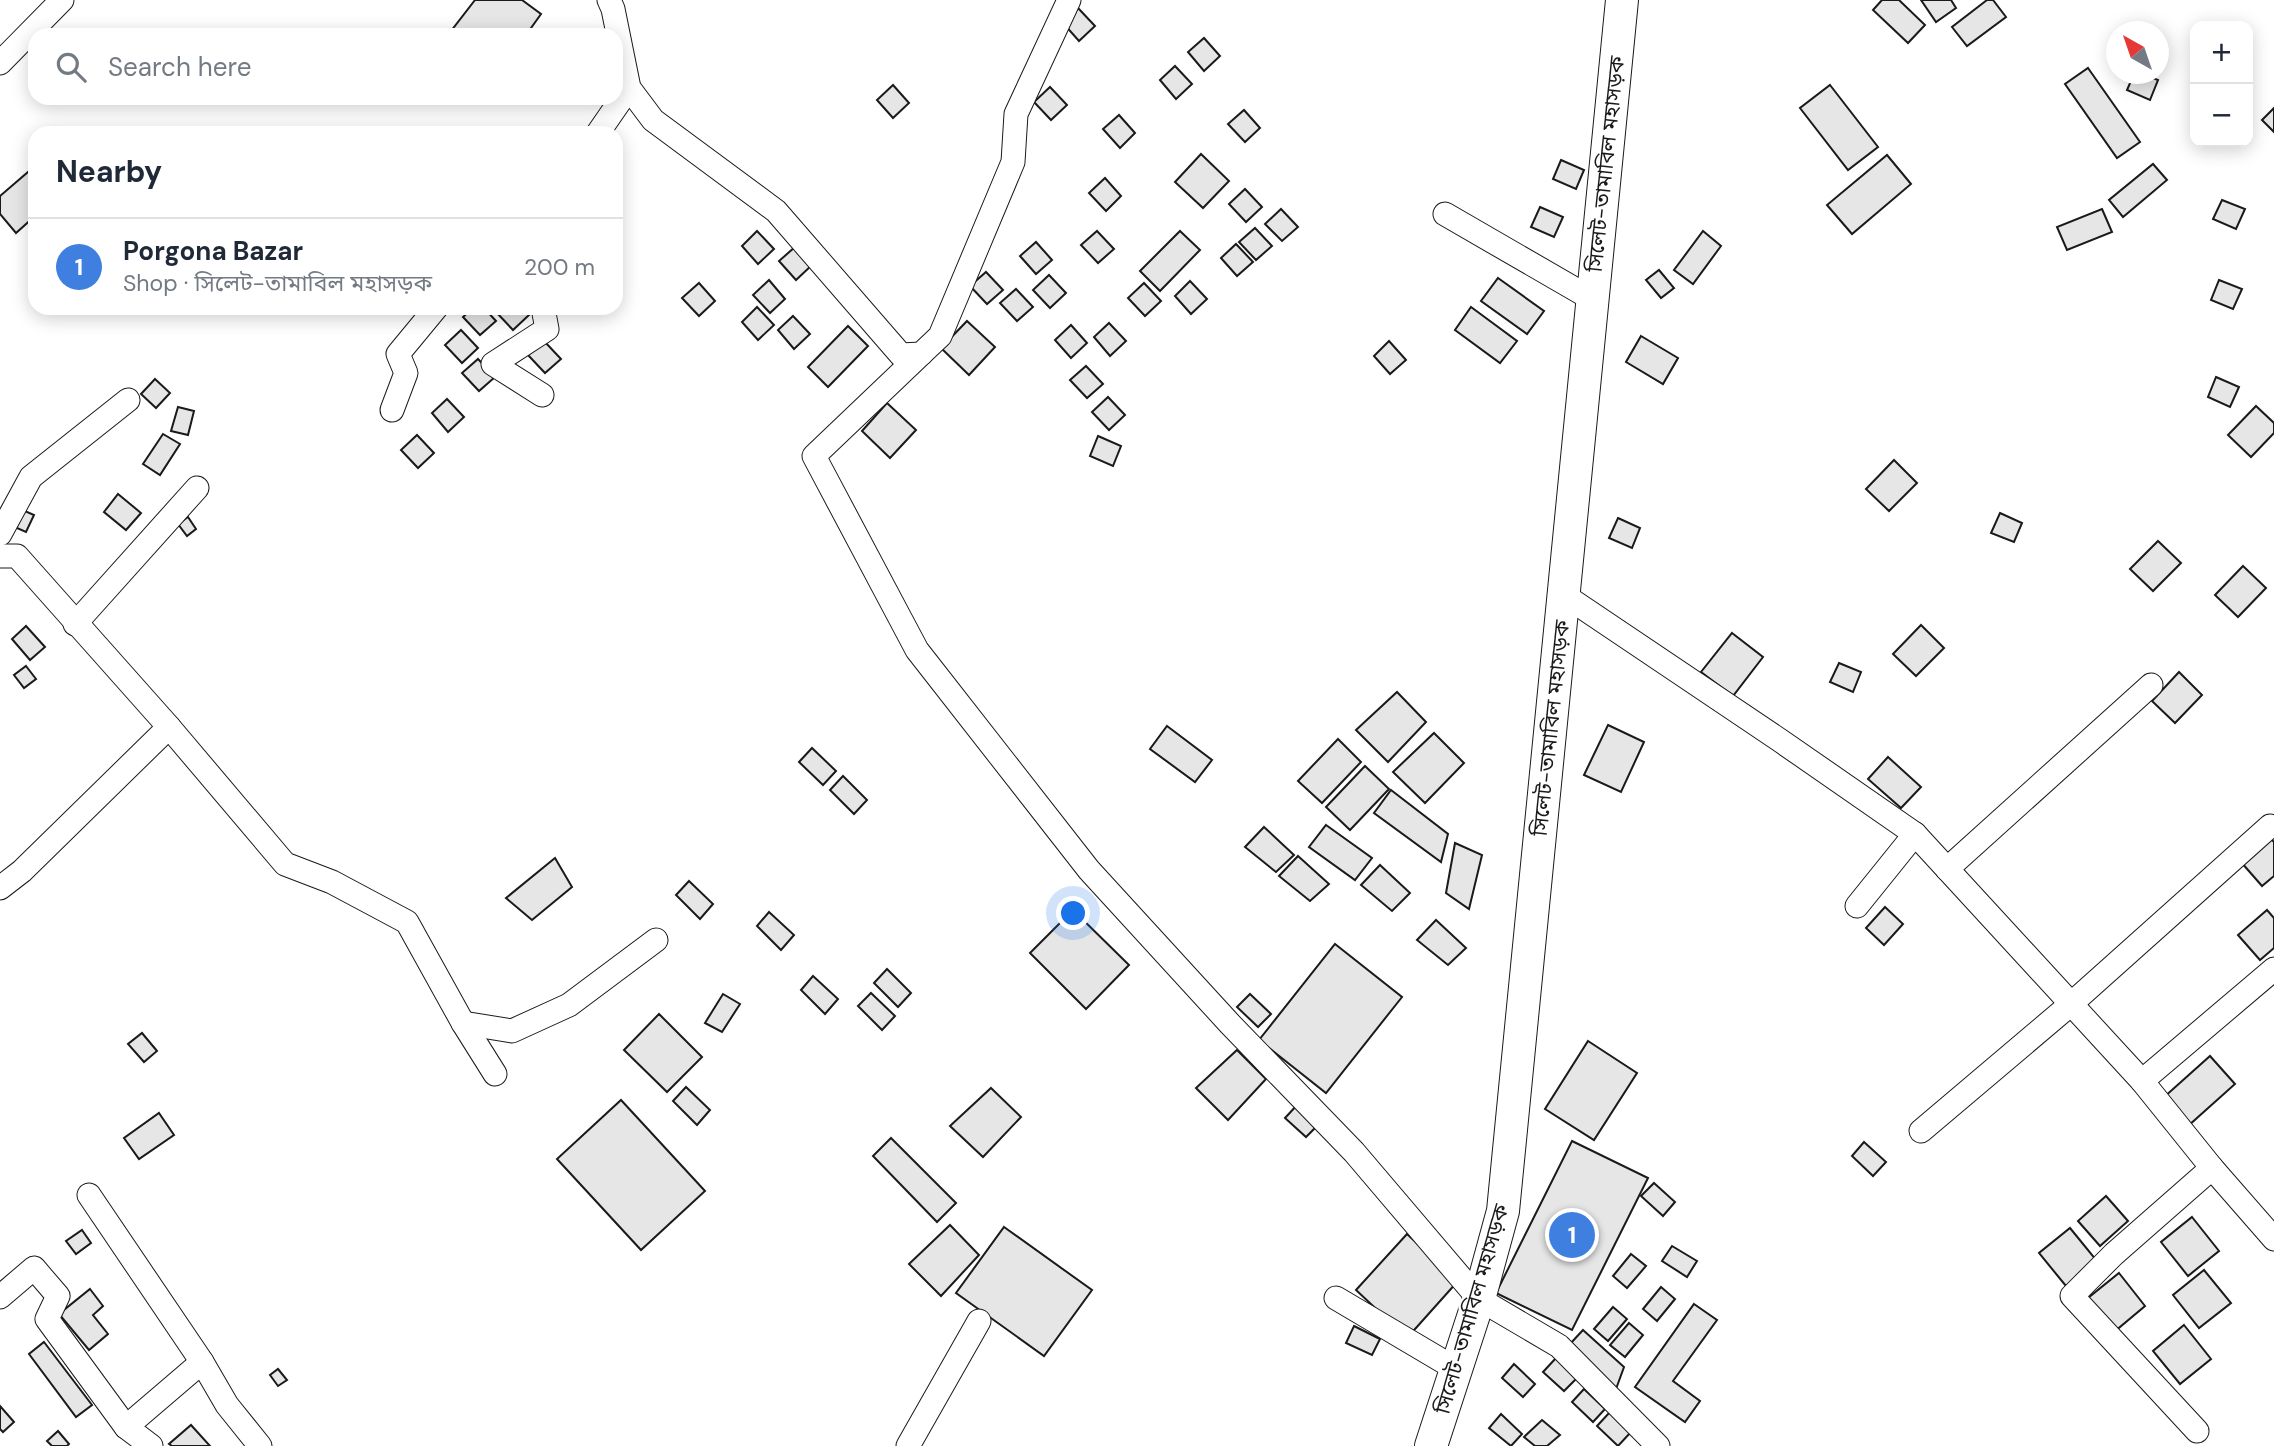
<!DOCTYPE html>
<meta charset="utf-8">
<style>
body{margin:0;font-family:"DM Sans","Noto Sans Bengali",sans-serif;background:#f2f2f3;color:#1f2937}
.controls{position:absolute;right:21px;top:21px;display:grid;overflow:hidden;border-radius:14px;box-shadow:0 4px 18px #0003}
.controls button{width:63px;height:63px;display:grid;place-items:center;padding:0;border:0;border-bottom:2px solid #e0e1e3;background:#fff;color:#1f2937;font:35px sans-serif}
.compass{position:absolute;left:2106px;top:21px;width:63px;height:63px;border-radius:50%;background:#fff;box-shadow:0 4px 18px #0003;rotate:320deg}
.you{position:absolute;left:1074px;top:914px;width:24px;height:24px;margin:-18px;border:5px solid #fff;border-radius:50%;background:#1a73e8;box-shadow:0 0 0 10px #1a73e833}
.badge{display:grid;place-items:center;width:46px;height:46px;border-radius:50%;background:#ea580c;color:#fff;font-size:23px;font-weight:700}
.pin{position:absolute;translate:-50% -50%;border:4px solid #fff;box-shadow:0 2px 7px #0006}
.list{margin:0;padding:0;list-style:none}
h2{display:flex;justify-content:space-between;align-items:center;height:91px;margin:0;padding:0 28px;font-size:30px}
h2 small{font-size:23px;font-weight:400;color:#747a83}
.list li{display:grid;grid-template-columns:46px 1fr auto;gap:21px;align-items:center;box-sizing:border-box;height:98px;padding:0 28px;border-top:2px solid #e0e1e3}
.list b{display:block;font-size:26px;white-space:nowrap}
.list p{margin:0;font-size:23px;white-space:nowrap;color:#747a83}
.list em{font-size:23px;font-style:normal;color:#747a83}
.icon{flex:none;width:38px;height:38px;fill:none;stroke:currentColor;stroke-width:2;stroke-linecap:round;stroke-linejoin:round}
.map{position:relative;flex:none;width:2274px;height:1446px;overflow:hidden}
.search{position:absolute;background:#fff;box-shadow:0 4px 18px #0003;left:28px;top:28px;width:595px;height:77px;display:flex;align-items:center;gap:18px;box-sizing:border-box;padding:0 24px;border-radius:21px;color:#747a83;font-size:26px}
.panel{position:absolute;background:#fff;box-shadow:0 4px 18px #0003;left:28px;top:126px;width:595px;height:189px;border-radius:21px}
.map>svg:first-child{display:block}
.building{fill:#e6e6e6;stroke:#1a1a1a;stroke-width:2}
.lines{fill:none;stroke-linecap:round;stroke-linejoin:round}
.minor-casing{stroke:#1a1a1a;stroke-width:25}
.highway-casing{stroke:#1a1a1a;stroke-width:34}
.minor{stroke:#fff;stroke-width:23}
.highway{stroke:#fff;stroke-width:32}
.labels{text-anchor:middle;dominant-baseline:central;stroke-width:5;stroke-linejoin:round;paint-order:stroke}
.street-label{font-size:21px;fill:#1a1a1a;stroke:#fff}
</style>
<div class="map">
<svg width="2274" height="1446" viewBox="0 0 2274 1446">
<rect width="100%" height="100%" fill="#fff"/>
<g class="building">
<polygon points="475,0 522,0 541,14 526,35 448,35"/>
<polygon points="1882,0 1899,0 1925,25 1908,43 1873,10"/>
<polygon points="1921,0 1951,0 1956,8 1936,22"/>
<polygon points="1987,0 1993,0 2006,17 1967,46 1952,27"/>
<polygon points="1078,8 1095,26 1079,41 1063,23"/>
<polygon points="1204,38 1220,56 1204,71 1188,52"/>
<polygon points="1175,66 1192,84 1176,99 1160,80"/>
<polygon points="2088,68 2140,142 2117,158 2065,84"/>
<polygon points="2134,74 2143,74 2158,80 2150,100 2127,90"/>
<polygon points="893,85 909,103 893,118 877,100"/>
<polygon points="1830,85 1878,147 1848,170 1800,108"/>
<polygon points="1050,87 1067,105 1051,120 1034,102"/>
<polygon points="2274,108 2274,132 2262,120"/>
<polygon points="1244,110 1260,128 1245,142 1228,124"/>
<polygon points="1119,115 1135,133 1120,148 1103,129"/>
<polygon points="1201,154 1229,181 1203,208 1175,182"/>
<polygon points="1887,155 1911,184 1852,234 1827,205"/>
<polygon points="1561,160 1584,170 1576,189 1553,179"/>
<polygon points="2153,164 2167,180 2123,217 2109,200"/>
<polygon points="35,166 35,216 16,233 0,214 0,196"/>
<polygon points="1105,178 1121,196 1106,211 1089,193"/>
<polygon points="1245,189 1262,207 1246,222 1229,204"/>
<polygon points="2222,200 2245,209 2236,229 2213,219"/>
<polygon points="1540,207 1563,217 1554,237 1531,227"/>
<polygon points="1281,209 1298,227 1282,241 1265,224"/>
<polygon points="2102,209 2112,232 2067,250 2057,227"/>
<polygon points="1255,228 1272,246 1256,260 1239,242"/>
<polygon points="757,231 774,249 758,264 742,246"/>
<polygon points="1097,231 1114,249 1098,263 1081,245"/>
<polygon points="1180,231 1200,250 1160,291 1140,271"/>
<polygon points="1703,231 1721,246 1693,284 1674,270"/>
<polygon points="1036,242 1052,260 1036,274 1020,256"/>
<polygon points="1236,244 1253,262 1237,276 1221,258"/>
<polygon points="795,247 812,265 796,280 779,261"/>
<polygon points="1659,270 1674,288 1661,298 1646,280"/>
<polygon points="986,272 1003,290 987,304 970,286"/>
<polygon points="1049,275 1066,293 1050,308 1033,290"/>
<polygon points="1498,278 1544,311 1527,334 1481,301"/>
<polygon points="769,280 785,299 770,313 753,295"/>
<polygon points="2219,280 2242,289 2233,309 2211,300"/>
<polygon points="1190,281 1207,299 1191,314 1175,296"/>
<polygon points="699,283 715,301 699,316 682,298"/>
<polygon points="1144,283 1161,301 1145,316 1128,298"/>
<polygon points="1016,289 1033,307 1017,321 1000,303"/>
<polygon points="757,307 774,325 758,340 742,322"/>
<polygon points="1471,307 1517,341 1500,363 1455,330"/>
<polygon points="473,308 484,308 496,321 480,335 463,317"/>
<polygon points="500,308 522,308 529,315 513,330 496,312"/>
<polygon points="793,316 810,334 794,349 778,330"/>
<polygon points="967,321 995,347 969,375 941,348"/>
<polygon points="1109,323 1126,341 1110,356 1094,337"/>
<polygon points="1071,325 1087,343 1071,358 1055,340"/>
<polygon points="848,326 868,346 828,387 808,367"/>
<polygon points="461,330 478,348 462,363 445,345"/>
<polygon points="1641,336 1678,358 1663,384 1626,362"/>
<polygon points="544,341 561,359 545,373 528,355"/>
<polygon points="1389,341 1406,360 1390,374 1374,356"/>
<polygon points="478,359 495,377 479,391 462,373"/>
<polygon points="1086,366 1103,384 1087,398 1070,380"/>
<polygon points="2216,377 2239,387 2230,407 2208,397"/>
<polygon points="155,379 170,393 156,408 141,394"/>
<polygon points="1108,397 1125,415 1109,430 1092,412"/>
<polygon points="447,399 464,417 448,432 432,413"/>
<polygon points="887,403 916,430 890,458 862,431"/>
<polygon points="2256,406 2274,423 2274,433 2251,457 2228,435"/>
<polygon points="178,407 194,411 188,435 171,431"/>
<polygon points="163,434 180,444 160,475 143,464"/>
<polygon points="417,435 434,453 418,468 401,450"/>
<polygon points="1098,436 1121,446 1113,466 1090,456"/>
<polygon points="1894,460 1917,483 1889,511 1866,489"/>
<polygon points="118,494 141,513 126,530 104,512"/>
<polygon points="18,508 34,515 26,532 10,525"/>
<polygon points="2000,513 2022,523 2014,542 1991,533"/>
<polygon points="188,517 196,529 187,536 178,524"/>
<polygon points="1618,518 1640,528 1632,548 1609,538"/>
<polygon points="2158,541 2181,563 2153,591 2130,569"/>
<polygon points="2243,566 2266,588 2238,617 2215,595"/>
<polygon points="1921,625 1944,648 1916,676 1893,654"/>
<polygon points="26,626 45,647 30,660 12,639"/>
<polygon points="1732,633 1763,657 1733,696 1701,672"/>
<polygon points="1839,663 1861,672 1853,692 1830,682"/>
<polygon points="26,666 36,679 24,688 14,675"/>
<polygon points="2179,672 2202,695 2175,723 2152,701"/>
<polygon points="1397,692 1426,722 1388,762 1356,730"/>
<polygon points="1608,725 1644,742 1621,792 1584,775"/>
<polygon points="1167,726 1212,760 1195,782 1150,749"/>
<polygon points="1434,733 1464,763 1425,803 1393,772"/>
<polygon points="1338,739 1361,762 1322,803 1298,781"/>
<polygon points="812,748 836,771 823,785 799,762"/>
<polygon points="1888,757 1921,787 1901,808 1868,779"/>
<polygon points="1365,766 1389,789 1350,830 1326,807"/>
<polygon points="843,776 867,800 854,814 830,790"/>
<polygon points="1391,790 1448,834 1441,862 1374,813"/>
<polygon points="1326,825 1372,858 1355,880 1309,847"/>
<polygon points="1264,827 1294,855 1276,872 1245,847"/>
<polygon points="2269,837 2274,842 2274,876 2262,886 2241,862"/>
<polygon points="1455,843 1482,855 1469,909 1446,893"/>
<polygon points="1298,856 1329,884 1310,901 1279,876"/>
<polygon points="555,858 572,887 532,920 506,898"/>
<polygon points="1380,865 1410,893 1392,911 1361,885"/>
<polygon points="689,881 713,904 700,919 676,895"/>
<polygon points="1885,907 1903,924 1884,945 1866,928"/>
<polygon points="1073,910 1129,965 1086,1009 1030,953"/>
<polygon points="2267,910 2274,918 2274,948 2260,960 2238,935"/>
<polygon points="769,912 794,935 781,950 757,926"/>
<polygon points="1436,920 1466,948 1448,965 1417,940"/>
<polygon points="1335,944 1402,997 1326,1093 1259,1040"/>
<polygon points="887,969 911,993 898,1007 874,983"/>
<polygon points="813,976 838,999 825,1014 801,990"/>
<polygon points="871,993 895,1016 882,1030 858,1006"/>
<polygon points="723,994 740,1004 722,1032 705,1023"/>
<polygon points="1250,994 1271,1014 1258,1027 1237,1007"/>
<polygon points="659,1014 702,1057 667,1092 624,1050"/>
<polygon points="142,1033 157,1051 144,1062 128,1044"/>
<polygon points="1588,1041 1637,1073 1594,1140 1545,1109"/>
<polygon points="1237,1050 1266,1079 1228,1120 1196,1088"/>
<polygon points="2210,1056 2235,1084 2188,1126 2163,1098"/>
<polygon points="686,1087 710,1110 697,1125 673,1101"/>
<polygon points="991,1088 1021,1117 983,1157 950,1126"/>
<polygon points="621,1100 705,1191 641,1250 557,1159"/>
<polygon points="1298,1104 1319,1124 1306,1137 1285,1118"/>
<polygon points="159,1113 174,1135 139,1159 124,1138"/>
<polygon points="891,1138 956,1203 937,1222 873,1156"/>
<polygon points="1572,1141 1648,1178 1572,1330 1496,1293"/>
<polygon points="1864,1142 1886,1162 1873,1176 1852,1156"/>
<polygon points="1654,1183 1675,1202 1663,1216 1641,1196"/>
<polygon points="2106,1196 2128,1221 2100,1246 2078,1221"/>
<polygon points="2192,1217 2219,1251 2188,1276 2161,1242"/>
<polygon points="950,1225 979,1255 941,1296 909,1264"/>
<polygon points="1004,1227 1092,1290 1044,1356 956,1293"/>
<polygon points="2070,1228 2097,1261 2066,1286 2039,1253"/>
<polygon points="82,1230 91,1243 76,1254 66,1241"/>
<polygon points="1407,1234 1458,1281 1407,1338 1356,1290"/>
<polygon points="1672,1246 1697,1261 1687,1277 1662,1261"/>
<polygon points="1631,1254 1646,1266 1627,1288 1613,1276"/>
<polygon points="2204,1270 2231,1303 2199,1328 2173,1295"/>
<polygon points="2119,1273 2145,1306 2114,1332 2088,1298"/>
<polygon points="1661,1287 1675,1299 1657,1321 1643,1309"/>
<polygon points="90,1289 103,1306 93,1315 108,1334 89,1350 59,1314"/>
<polygon points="1694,1304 1717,1320 1673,1381 1700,1401 1685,1422 1635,1387"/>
<polygon points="1613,1307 1627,1319 1608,1341 1594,1329"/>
<polygon points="1629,1323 1643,1335 1625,1357 1610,1345"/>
<polygon points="2184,1325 2211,1359 2180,1384 2153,1351"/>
<polygon points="1354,1326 1380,1339 1372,1355 1346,1343"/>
<polygon points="1583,1330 1624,1367 1616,1389 1570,1344"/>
<polygon points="44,1342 92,1405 76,1417 29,1354"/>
<polygon points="1556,1358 1577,1378 1564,1391 1543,1372"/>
<polygon points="1514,1364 1535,1384 1523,1397 1502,1378"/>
<polygon points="278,1369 287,1380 278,1386 270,1375"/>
<polygon points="1584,1389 1605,1409 1593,1422 1572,1402"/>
<polygon points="0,1406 14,1422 3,1432 0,1429"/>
<polygon points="1610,1412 1631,1432 1618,1446 1597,1426"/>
<polygon points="1501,1414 1522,1434 1511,1446 1489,1428"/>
<polygon points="1542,1420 1560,1435 1547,1446 1535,1446 1524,1437"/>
<polygon points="191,1425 210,1446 172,1446 169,1444"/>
<polygon points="58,1431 69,1444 67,1446 52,1446 47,1441"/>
</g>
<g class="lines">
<g class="minor-casing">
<g id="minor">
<polyline points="609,0 613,9 629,88 653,120 776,211 901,355 921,354 940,336 1013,162 1016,114 1069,0"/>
<polyline points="0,63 62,0"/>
<polyline points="598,133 629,88"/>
<polyline points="1445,214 1592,299"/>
<polyline points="921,354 814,456 917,650 1089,870 1230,1024 1354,1152 1479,1299 1559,1346 1658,1446"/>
<polyline points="542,395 493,364 547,329 543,308"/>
<polyline points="392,410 406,373 398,354 436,308"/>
<polyline points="0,534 31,477 128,400"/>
<polyline points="0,556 17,556 169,727 285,864 332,882 407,922 463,1023 495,1074"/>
<polyline points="1564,595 1781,741 1915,834 1857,906"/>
<polyline points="75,624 197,488"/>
<polyline points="1915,834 2142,1081 2274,969"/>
<polyline points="1947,869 2151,685"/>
<polyline points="0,888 22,871 169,727"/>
<polyline points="463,1023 512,1031 569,1005 656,940"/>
<polyline points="2142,1081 2212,1168 2114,1254 2072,1296 2197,1431"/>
<polyline points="1921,1131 2071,1004 2270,826"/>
<polyline points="2212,1168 2274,1239"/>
<polyline points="89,1195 202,1362 227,1405 260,1446"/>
<polyline points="0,1297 34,1268 58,1296 47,1319 126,1427 202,1362"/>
<polyline points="1336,1298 1456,1369"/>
<polyline points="126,1427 151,1446"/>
<polyline points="908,1446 979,1321"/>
</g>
</g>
<g class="highway-casing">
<polyline id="highway" points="1431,1446 1479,1299 1503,1211 1622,0"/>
</g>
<use href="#minor" class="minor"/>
<use href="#highway" class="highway"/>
</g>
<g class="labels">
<g class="street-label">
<text transform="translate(1606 164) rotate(-84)">সিলেট-তামাবিল মহাসড়ক</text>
<text transform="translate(1551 728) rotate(-84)">সিলেট-তামাবিল মহাসড়ক</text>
<text transform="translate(1472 1309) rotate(-74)">সিলেট-তামাবিল মহাসড়ক</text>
</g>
</g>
</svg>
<div class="controls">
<button>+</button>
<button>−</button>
</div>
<svg class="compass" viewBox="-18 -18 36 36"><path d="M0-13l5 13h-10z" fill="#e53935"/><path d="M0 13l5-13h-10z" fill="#747a83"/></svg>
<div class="you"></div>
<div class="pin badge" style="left:1572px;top:1235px;background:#3f7fe0">1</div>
<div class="search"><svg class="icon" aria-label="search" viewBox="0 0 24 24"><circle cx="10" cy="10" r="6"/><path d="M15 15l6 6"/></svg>Search here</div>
<section class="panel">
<h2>Nearby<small></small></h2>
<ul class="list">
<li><span class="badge" style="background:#3f7fe0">1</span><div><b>Porgona Bazar</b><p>Shop · সিলেট-তামাবিল মহাসড়ক</p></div><em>200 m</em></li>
</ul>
</section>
</div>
